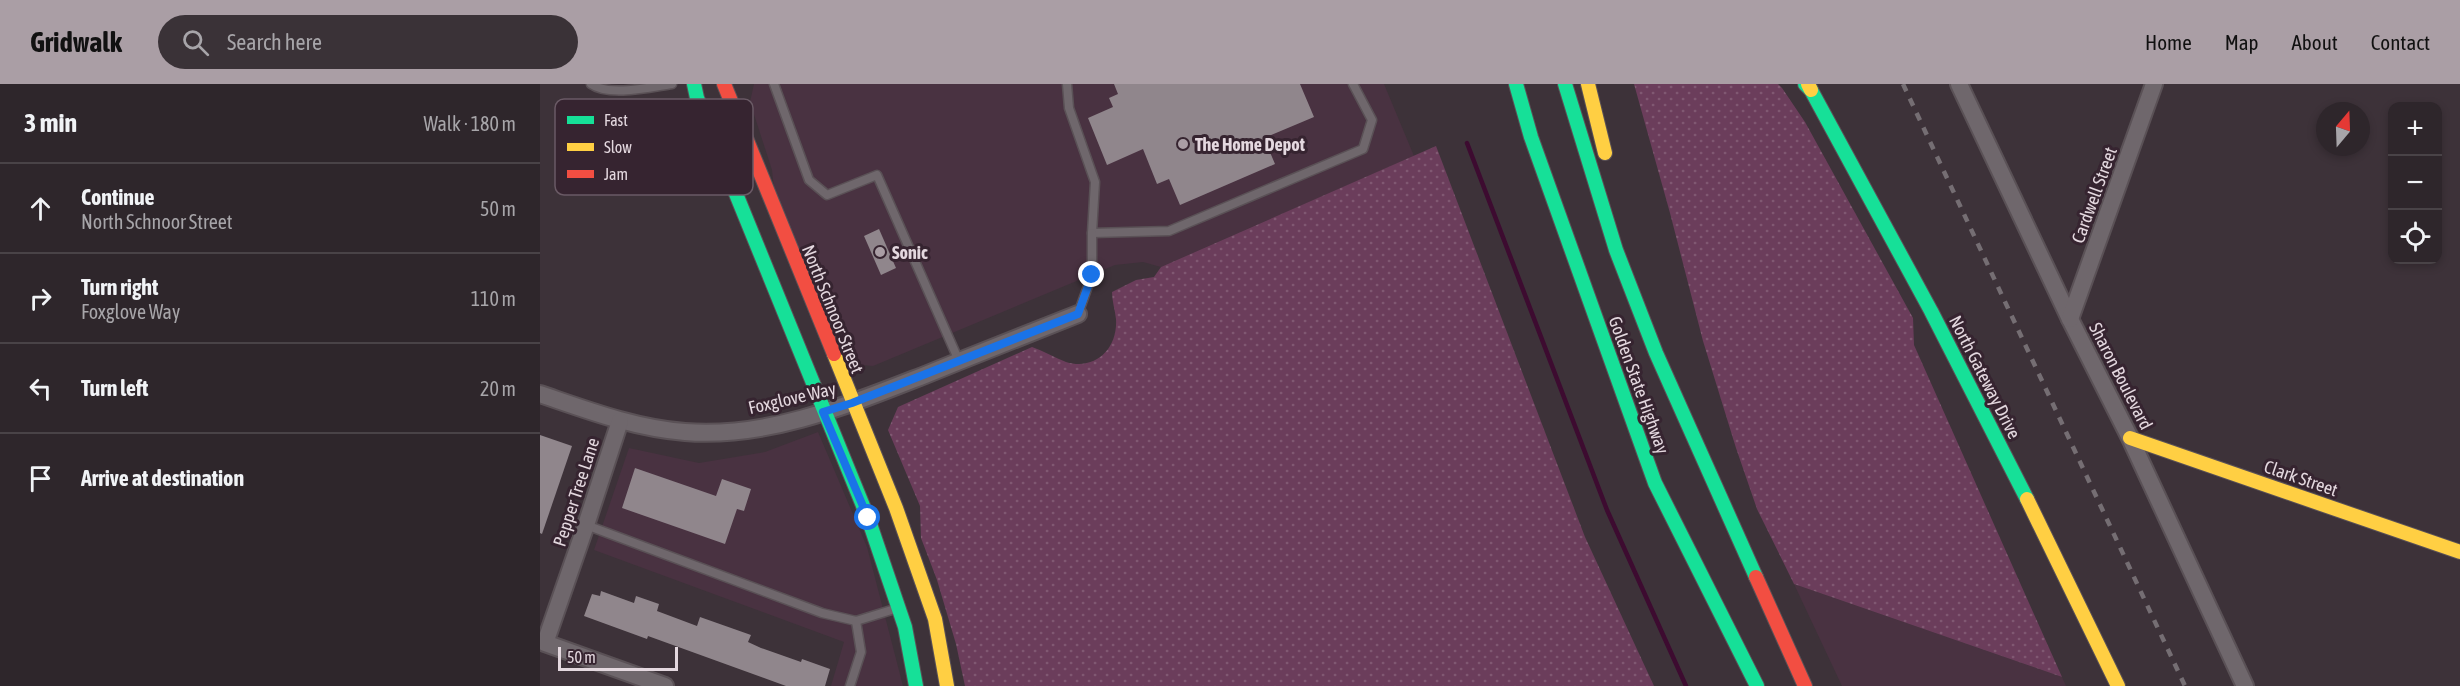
<!DOCTYPE html>
<meta charset="utf-8">
<style>
body{margin:0;font-family:"Asap Condensed",sans-serif;background:#3a3237;color:#f1f3f6}
.controls{position:absolute;right:18px;top:18px;display:grid;overflow:hidden;border-radius:12px;box-shadow:0 3px 9px #0003}
.controls button{width:54px;height:54px;display:grid;place-items:center;padding:0;border:0;border-bottom:2px solid #494347;background:#2e262b;color:#f1f3f6;font:30px sans-serif}
.compass{position:absolute;left:1776px;top:18px;width:54px;height:54px;border-radius:50%;background:#2e262b;box-shadow:0 3px 9px #0003;rotate:19deg}
.scale{position:absolute;left:18px;bottom:15px;width:120px;box-sizing:border-box;padding-left:6px;border:3px solid #e4d8df;border-top:0;font-size:16px;line-height:21px;white-space:nowrap;color:#e4d8df;-webkit-text-stroke:4px #362430;paint-order:stroke}
.stop{position:absolute;width:18px;height:18px;margin:-14px;border:4px solid #1a73e8;border-radius:50%;background:#fff}
.stop.end{background:#1a73e8;border-color:#fff;box-shadow:0 2px 6px #0008}
.list{margin:0;padding:0;list-style:none}
h2{display:flex;justify-content:space-between;align-items:center;height:78px;margin:0;padding:0 24px;font-size:26px}
h2 small{font-size:20px;font-weight:400;color:#a7a5a9}
.list li{display:grid;grid-template-columns:39px 1fr auto;gap:18px;align-items:center;box-sizing:border-box;height:90px;padding:0 24px;border-top:2px solid #494347}
.list b{display:block;font-size:22px;white-space:nowrap}
.list p{margin:0;font-size:20px;white-space:nowrap;color:#a7a5a9}
.list em{font-size:20px;font-style:normal;color:#a7a5a9}
.icon{flex:none;width:33px;height:33px;fill:none;stroke:currentColor;stroke-width:2;stroke-linecap:round;stroke-linejoin:round}
.map{position:relative;flex:none;width:1920px;height:602px;overflow:hidden}
header{display:flex;align-items:center;gap:36px;box-sizing:border-box;height:84px;padding:0 30px;background:#aa9ea5;color:#111}
header strong{font-size:28px}
nav{display:flex;gap:33px;margin-inline-start:auto;font-size:21px}
.search{width:420px;height:54px;background:#3a3237;display:flex;align-items:center;gap:15px;box-sizing:border-box;padding:0 21px;border-radius:33px;color:#a7a5a9;font-size:22px}
main{display:flex}
aside{flex:1;background:#2e262b}
.map>svg:first-child{display:block}
.built{fill:#493241}
.grass{fill:url(#grass-dots)}
.lines{fill:none;stroke-linecap:round;stroke-linejoin:round}
.stream{stroke:#3d0b30;stroke-width:4.5}
.building{fill:#90868c}
.lane-casing{stroke:#5a5156;stroke-width:11}
.street-casing{stroke:#5a5156;stroke-width:20}
.fast-casing{stroke:#5a5156;stroke-width:16}
.slow-casing{stroke:#5a5156;stroke-width:16}
.jam-casing{stroke:#5a5156;stroke-width:16}
.lane{stroke:#6f676c;stroke-width:8}
.street{stroke:#6f676c;stroke-width:16}
.fast{stroke:#16e098;stroke-width:14}
.slow{stroke:#ffcf43;stroke-width:14}
.jam{stroke:#f24e42;stroke-width:14}
.rail{stroke:#756e73;stroke-width:4.5;stroke-dasharray:8 8;stroke-linecap:butt}
.route{stroke:#1a73e8;stroke-width:8}
.poi-dot{fill:#aa9ea5;stroke:#362430;stroke-width:2}
.labels{text-anchor:middle;dominant-baseline:central;stroke-width:6;stroke-linejoin:round;paint-order:stroke}
.poi-label{font-size:18px;font-weight:bold;fill:#e4d8df;stroke:#362430;text-anchor:start}
.street-label{font-size:18px;fill:#e4d8df;stroke:#362430}
.key{fill:#362430;stroke:#6a5a65;stroke-width:1.5}
.key-label{font-size:16px;fill:#e4d8df}
</style>
<header>
<strong>Gridwalk</strong>
<div class="search"><svg class="icon" aria-label="search" viewBox="0 0 24 24"><circle cx="10" cy="10" r="6"/><path d="M15 15l6 6"/></svg>Search here</div>
<nav><a>Home</a><a>Map</a><a>About</a><a>Contact</a></nav>
</header>
<main>
<aside>
<h2>3 min<small>Walk · 180 m</small></h2>
<ul class="list">
<li><svg class="icon" aria-label="ahead" viewBox="0 0 24 24"><path d="M12 20V5M6 11l6-6 6 6"/></svg><div><b>Continue</b><p>North Schnoor Street</p></div><em>50 m</em></li>
<li><svg class="icon" aria-label="right" viewBox="0 0 24 24"><path d="M7 20v-9h11M14 6l5 5-5 5"/></svg><div><b>Turn right</b><p>Foxglove Way</p></div><em>110 m</em></li>
<li><svg class="icon" aria-label="left" viewBox="0 0 24 24"><path d="M17 20v-9H6M10 6l-5 5 5 5"/></svg><div><b>Turn left</b></div><em>20 m</em></li>
<li><svg class="icon" aria-label="arrive" viewBox="0 0 24 24"><path d="M6 21V4h12l-3 4 3 4H6"/></svg><div><b>Arrive at destination</b></div></li>
</ul>
</aside>
<div class="map">
<svg width="1920" height="602" viewBox="0 0 1920 602">
<defs>
<pattern id="grass-dots" width="8" height="8" patternUnits="userSpaceOnUse" patternTransform="scale(1.5)"><rect width="8" height="8" fill="#6b3d5b"/><path d="M2 2h.1M6 6h.1" fill="none" stroke="#805872" stroke-width="1.8" stroke-linecap="round"/></pattern>
</defs>
<rect width="100%" height="100%" fill="#3d3239"/>
<g class="built">
<polygon points="214,0 844,0 874,72 621,183 603,178 575,181 333,282 322,281 314,274 302,249 288,236 235,113 232,86 210,18"/>
<polygon points="278,348 327,463 363,602 291,602 304,558 54,466 89,364 159,379 225,368"/>
<polygon points="1254,500 1522,593 1526,602 1302,602"/>
</g>
<g class="grass">
<polygon points="1094,0 1238,0 1242,4 1265,38 1373,234 1374,261 1522,593 1254,500 1217,425 1196,364 1163,257 1130,129"/>
<path d="M896,62l149,391 69,149h-689l-9,-42 -19,-64 -16,-42 -1,-32 -32,-76 10,-23 134,-60c12,4 23,11 34,15 29,9 52,-13 50,-43 -1,-9 -4,-18 -4,-27l24,-12 18,-3 7,-10z"/>
</g>
<g class="lines">
<polyline class="stream" points="927,59 1067,426 1146,602"/>
</g>
<g class="building">
<polygon points="574,0 760,0 774,33 724,54 735,80 640,121 629,95 617,100 603,65 567,81 548,34 573,23 569,14 578,10"/>
<polygon points="339,145 356,184 341,191 324,152"/>
<polygon points="0,351 32,362 2,450 0,449"/>
<polygon points="95,384 176,412 182,395 211,405 204,427 197,425 185,460 82,424"/>
<polygon points="61,507 94,519 96,512 119,520 117,527 157,542 160,533 211,551 208,558 221,564 261,578 262,575 290,585 285,602 246,602 108,552 107,555 44,532 52,510 60,512"/>
</g>
<g class="lines">
<g class="lane-casing">
<g id="lane">
<path d="M51,0c18,13 60,3 81,0"/>
<polyline points="234,0 269,96 287,111 337,91 419,277"/>
<polyline points="527,0 529,24 555,98 552,149 629,147 823,65 832,36 813,0"/>
<polyline points="538,230 552,191 552,149"/>
<polyline points="46,441 282,529 316,537 358,524"/>
<polyline points="310,602 321,568 316,537"/>
</g>
</g>
<g class="street-casing">
<g id="street">
<polyline points="1419,0 1530,235 1590,354 1705,602"/>
<polyline points="1530,235 1614,0"/>
<path d="M0,310c47,16 94,34 145,38 84,7 168,-29 245,-59 49,-20 98,-39 148,-59"/>
<polyline points="80,337 46,441 5,559 125,602"/>
</g>
</g>
<g class="fast-casing">
<g id="fast">
<polyline points="154,0 157,14 328,434 365,543 376,602"/>
<polyline points="976,0 991,53 1115,399 1217,602"/>
<polyline points="1025,0 1076,166 1116,269 1216,493"/>
<polyline points="1265,0 1271,6 1391,227 1487,415"/>
</g>
</g>
<g class="slow-casing">
<g id="slow">
<polyline points="1048,0 1065,69"/>
<polyline points="1268,0 1271,6"/>
<polyline points="294,270 356,424 395,535 407,602"/>
<polyline points="1590,354 1920,468"/>
<polyline points="1487,415 1578,602"/>
</g>
</g>
<g class="jam-casing">
<g id="jam">
<polyline points="184,0 294,270"/>
<polyline points="1216,493 1265,602"/>
</g>
</g>
<use href="#lane" class="lane"/>
<use href="#street" class="street"/>
<use href="#fast" class="fast"/>
<use href="#slow" class="slow"/>
<use href="#jam" class="jam"/>
<polyline class="rail" points="1363,0 1645,602"/>
</g>
<g class="lines">
<polyline class="route" points="328,434 283,328 312,319 538,230 552,191"/>
</g>
<g class="poi-dot">
<circle cx="643" cy="60" r="6"/>
<circle cx="340" cy="168" r="6"/>
</g>
<g class="labels">
<g class="poi-label">
<text x="655" y="60">The Home Depot</text>
<text x="352" y="168">Sonic</text>
</g>
<g class="street-label">
<text transform="translate(1554 111) rotate(-70)">Cardwell Street</text>
<text transform="translate(293 225) rotate(68)">North Schnoor Street</text>
<text transform="translate(1581 292) rotate(63)">Sharon Boulevard</text>
<text transform="translate(1445 293) rotate(63)">North Gateway Drive</text>
<text transform="translate(1099 301) rotate(70)">Golden State Highway</text>
<text transform="translate(252 314) rotate(-13)">Foxglove Way</text>
<text transform="translate(1761 394) rotate(19)">Clark Street</text>
<text transform="translate(36 408) rotate(-72)">Pepper Tree Lane</text>
</g>
</g>
<rect x="15" y="15" width="198" height="96" rx="9" class="key"/>
<rect x="27" y="32" width="27" height="8" fill="#16e098"/>
<rect x="27" y="59" width="27" height="8" fill="#ffcf43"/>
<rect x="27" y="86" width="27" height="8" fill="#f24e42"/>
<g class="key-label">
<text x="64" y="42">Fast</text>
<text x="64" y="69">Slow</text>
<text x="64" y="96">Jam</text>
</g>
</svg>
<div class="controls">
<button>+</button>
<button>−</button>
<button><svg class="icon" aria-label="locate" viewBox="0 0 24 24"><circle cx="12" cy="12" r="6"/><path d="M12 2v4M12 18v4M2 12h4M18 12h4"/></svg></button>
</div>
<svg class="compass" viewBox="-18 -18 36 36"><path d="M0-13l5 13h-10z" fill="#e53935"/><path d="M0 13l5-13h-10z" fill="#a7a5a9"/></svg>
<div class="scale">50 m</div>
<div class="stop" style="left:328px;top:434px"></div>
<div class="stop end" style="left:552px;top:191px"></div>
</div>
</main>
